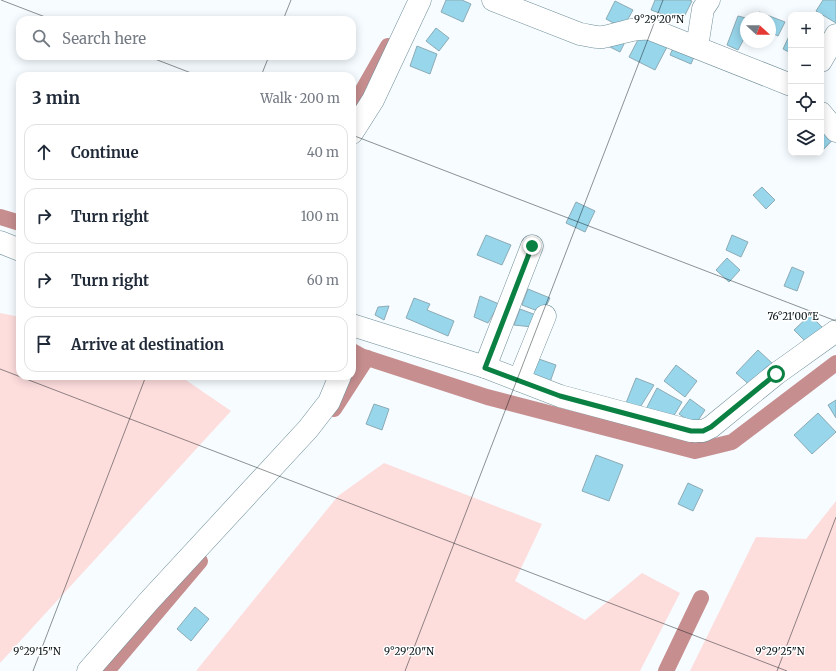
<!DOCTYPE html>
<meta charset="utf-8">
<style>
body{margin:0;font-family:Merriweather,serif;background:#f2f2f3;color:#1f2937}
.controls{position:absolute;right:12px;top:12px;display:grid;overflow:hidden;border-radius:8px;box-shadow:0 2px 10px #0003}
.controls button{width:36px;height:36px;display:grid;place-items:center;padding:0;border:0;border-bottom:1px solid #e0e1e3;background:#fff;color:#1f2937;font:20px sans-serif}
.compass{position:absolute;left:740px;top:12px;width:36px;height:36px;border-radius:50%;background:#fff;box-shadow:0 2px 10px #0003;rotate:111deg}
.stop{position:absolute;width:12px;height:12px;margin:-9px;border:3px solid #0b8043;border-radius:50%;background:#fff}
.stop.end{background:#0b8043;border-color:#fff;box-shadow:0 1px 4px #0008}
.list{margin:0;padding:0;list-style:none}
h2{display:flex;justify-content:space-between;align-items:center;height:52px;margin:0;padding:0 16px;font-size:17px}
h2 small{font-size:13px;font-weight:400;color:#747a83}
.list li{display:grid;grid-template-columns:26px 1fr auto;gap:12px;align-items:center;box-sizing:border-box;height:56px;margin:0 8px 8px;padding:0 8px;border:1px solid #e0e1e3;border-radius:12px}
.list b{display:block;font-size:15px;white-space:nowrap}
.list em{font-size:13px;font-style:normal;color:#747a83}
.icon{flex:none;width:22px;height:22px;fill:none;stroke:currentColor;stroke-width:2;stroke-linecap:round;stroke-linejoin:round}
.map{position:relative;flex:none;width:836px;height:671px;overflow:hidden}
.search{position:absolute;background:#fff;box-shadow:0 2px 10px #0003;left:16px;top:16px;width:340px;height:44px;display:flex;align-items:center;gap:10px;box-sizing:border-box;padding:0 14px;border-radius:12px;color:#747a83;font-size:15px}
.panel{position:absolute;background:#fff;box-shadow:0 2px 10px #0003;left:16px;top:72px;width:340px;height:308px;border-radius:12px}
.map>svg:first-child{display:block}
.green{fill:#fedddd}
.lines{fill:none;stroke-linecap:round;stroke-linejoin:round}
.canal{stroke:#c68e8f;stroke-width:16}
.building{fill:#98d6eb;stroke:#8cabb5}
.minor-casing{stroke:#6f8d97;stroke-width:23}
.minor{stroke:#fff;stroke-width:22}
.route{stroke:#0b8043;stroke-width:5}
.ticks{fill:none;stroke:#071216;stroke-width:1;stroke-opacity:0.45}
.ticks-label{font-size:10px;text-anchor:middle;fill:#071216;stroke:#fff;stroke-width:3;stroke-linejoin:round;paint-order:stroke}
</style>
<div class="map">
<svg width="836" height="671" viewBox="0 0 836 671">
<rect width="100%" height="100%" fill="#f6fcff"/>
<g class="green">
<polygon points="0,313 20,317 20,376 180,376 231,411 0,663"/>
<polygon points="384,463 542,524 515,581 585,620 642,573 680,593 640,671 196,671 338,496"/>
<polygon points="836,501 836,671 690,671 756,537 806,539"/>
</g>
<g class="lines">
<g class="canal">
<polyline points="352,109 388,46"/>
<polyline points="0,217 20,223"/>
<polyline points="352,351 361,356 487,397 695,451 732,442 836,363"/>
<polyline points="334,409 367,358"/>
<polyline points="107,671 200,561"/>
<polyline points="666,671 701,598"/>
</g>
</g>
<g class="building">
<polygon points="446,0 462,0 471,4 463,22 441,12"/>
<polygon points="655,0 689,0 692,1 682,21 651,10"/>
<polygon points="823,0 836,0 836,23 816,11"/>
<polygon points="615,1 633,10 623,28 606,19"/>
<polygon points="759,12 785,22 778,36 770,32 770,18 756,18"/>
<polygon points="738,16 746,18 746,35 738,50 727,45"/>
<polygon points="436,28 449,38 439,51 426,41"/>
<polygon points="641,34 667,47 655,70 629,57"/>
<polygon points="790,34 791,34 791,53 783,49"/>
<polygon points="612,38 624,44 620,52 608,46"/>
<polygon points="675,44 696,52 691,64 670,55"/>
<polygon points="417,46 437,54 430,74 410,66"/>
<polygon points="821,119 836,136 821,152"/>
<polygon points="821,119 836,136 821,152"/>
<polygon points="762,187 775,200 766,209 753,195"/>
<polygon points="576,202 595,211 585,232 566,223"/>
<polygon points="486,235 511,245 502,265 477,255"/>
<polygon points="732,235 748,242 741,257 726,250"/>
<polygon points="727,258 740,270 729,282 716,270"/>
<polygon points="792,267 804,272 797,291 784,286"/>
<polygon points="528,289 550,298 543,313 522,305"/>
<polygon points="480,296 499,304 488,323 474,317"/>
<polygon points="414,298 430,304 427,310 454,321 448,336 406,318"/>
<polygon points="389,306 384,320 375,315 378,307"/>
<polygon points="520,309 536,315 532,327 514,325"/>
<polygon points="810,315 823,328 807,343 794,330"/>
<polygon points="758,350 773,364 752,387 736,373"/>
<polygon points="536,358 556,365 549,385 529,379"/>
<polygon points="676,365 697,381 685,397 664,381"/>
<polygon points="636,378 654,385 639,409 624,408"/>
<polygon points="657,388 682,402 669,424 645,411"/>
<polygon points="690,399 705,410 695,425 679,414"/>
<polygon points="836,400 836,418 828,405"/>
<polygon points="374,404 389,409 382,430 366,424"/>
<polygon points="818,413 836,432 812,454 794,435"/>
<polygon points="596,455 623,465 609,501 582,491"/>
<polygon points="688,483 703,490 693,511 678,504"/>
<polygon points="195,607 209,619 191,641 177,629"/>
</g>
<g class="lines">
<g class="minor-casing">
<g id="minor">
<path d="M493,0l87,34c8,1 15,4 23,3 16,-3 31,-10 47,-8l141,56"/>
<polyline points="697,47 703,9 709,0"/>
<polyline points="821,61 836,35"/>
<polyline points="821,113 836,131"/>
<polyline points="352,133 373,100 420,0"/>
<polyline points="0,242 20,250"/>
<polyline points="352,325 485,367 560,396 691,431 703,431 711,427 776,374 836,331"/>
<polyline points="485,367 532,246"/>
<polyline points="519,380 545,316"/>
<polyline points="88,671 149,601 308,429 329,402 340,376"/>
</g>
</g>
<use href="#minor" class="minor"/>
</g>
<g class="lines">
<polyline class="route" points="532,246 485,368 560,396 691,431 703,431 711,427 776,374"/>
</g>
<path class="ticks" d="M1,0l52,20M283,20l8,-20M147,56l52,20M261,76l8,-20M352,135l484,186M0,369l787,302M33,671l113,-295M405,671l258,-671M777,671l59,-154"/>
<g class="ticks-label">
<text x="659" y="23">9°29'20"N</text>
<text x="793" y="320">76°21'00"E</text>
<text x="37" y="655">9°29'15"N</text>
<text x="409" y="655">9°29'20"N</text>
<text x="780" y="655">9°29'25"N</text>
</g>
</svg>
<div class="controls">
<button>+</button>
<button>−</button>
<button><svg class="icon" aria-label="locate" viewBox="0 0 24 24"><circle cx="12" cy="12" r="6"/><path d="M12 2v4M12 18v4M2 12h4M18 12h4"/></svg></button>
<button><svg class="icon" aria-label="layers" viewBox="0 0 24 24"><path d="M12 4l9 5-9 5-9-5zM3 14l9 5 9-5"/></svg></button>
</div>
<svg class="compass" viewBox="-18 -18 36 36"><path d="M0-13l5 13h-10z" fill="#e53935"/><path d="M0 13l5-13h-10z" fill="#747a83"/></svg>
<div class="stop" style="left:776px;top:374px"></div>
<div class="stop end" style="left:532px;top:246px"></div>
<div class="search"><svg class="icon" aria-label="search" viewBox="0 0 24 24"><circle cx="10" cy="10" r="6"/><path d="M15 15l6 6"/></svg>Search here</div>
<section class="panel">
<h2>3 min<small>Walk · 200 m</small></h2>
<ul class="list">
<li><svg class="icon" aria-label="ahead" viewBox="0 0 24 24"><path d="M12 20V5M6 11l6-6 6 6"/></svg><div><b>Continue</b></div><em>40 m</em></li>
<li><svg class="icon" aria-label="right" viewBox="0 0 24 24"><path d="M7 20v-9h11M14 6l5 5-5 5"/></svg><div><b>Turn right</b></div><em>100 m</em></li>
<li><svg class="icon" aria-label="right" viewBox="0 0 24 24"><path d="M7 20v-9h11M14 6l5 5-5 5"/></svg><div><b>Turn right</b></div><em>60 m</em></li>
<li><svg class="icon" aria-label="arrive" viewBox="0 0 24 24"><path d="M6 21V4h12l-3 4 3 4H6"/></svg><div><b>Arrive at destination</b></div></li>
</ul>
</section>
</div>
